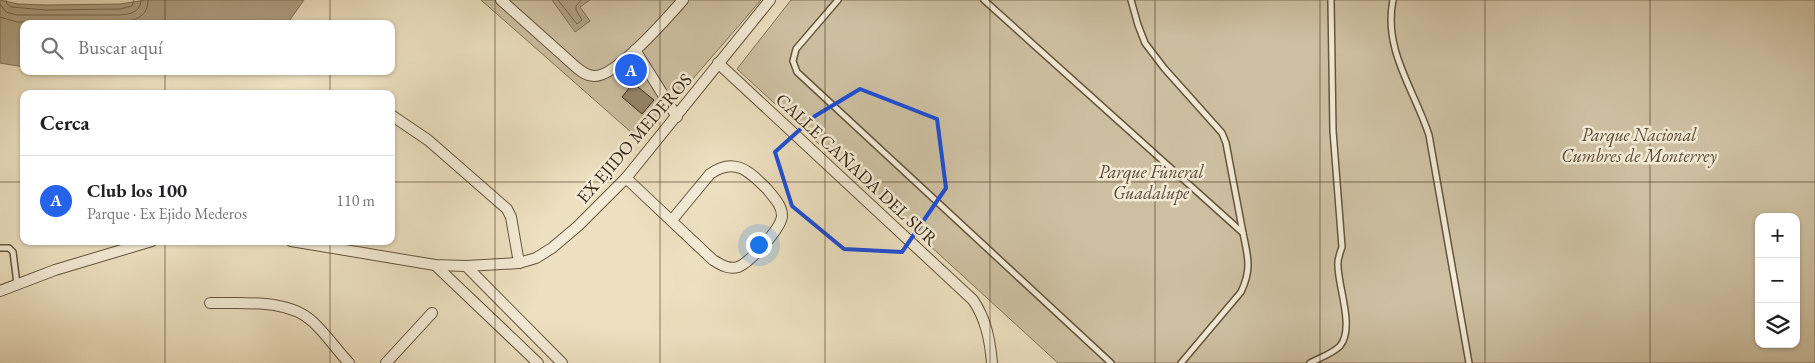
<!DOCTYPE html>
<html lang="es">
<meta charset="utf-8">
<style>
body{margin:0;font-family:"EB Garamond",serif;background:#f2f2f2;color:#202124}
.controls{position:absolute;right:15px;bottom:15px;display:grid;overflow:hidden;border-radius:10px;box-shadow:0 1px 4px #0004}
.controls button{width:45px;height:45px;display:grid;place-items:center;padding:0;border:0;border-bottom:1px solid #e0e0e0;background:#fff;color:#202124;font:25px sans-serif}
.you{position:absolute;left:758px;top:244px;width:18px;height:18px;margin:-12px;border:4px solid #fff;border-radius:50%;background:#1a73e8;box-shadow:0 0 0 8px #1a73e833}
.badge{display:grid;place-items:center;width:32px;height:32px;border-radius:50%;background:#2563eb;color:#fff;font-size:16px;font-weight:700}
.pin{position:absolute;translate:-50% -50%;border:2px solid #fff;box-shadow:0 1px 5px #0006}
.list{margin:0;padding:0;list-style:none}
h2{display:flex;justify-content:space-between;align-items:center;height:65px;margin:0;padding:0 20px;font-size:21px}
h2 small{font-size:16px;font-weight:400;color:#757577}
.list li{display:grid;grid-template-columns:32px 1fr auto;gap:15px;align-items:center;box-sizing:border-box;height:90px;padding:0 20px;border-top:1px solid #e0e0e0}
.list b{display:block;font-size:19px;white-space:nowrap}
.list p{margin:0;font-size:16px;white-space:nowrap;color:#757577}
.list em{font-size:16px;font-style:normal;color:#757577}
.icon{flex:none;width:28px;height:28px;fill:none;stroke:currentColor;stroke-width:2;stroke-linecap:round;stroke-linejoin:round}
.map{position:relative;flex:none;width:1815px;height:363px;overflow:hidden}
.search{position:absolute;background:#fff;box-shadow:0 1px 4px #0004;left:20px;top:20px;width:375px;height:55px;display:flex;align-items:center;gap:12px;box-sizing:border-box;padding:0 18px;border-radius:10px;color:#757577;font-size:19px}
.panel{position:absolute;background:#fff;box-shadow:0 1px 4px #0004;left:20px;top:90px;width:375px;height:155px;border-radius:10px}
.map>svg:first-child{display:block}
.green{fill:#cdc0a2;stroke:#82735a;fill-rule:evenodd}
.water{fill:#afa184;stroke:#7f7056}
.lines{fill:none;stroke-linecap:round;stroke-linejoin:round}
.shore{stroke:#74644a;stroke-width:1}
.building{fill:#96876c;stroke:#382611}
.lane-casing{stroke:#65543d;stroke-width:8}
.street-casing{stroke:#65543d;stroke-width:12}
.lane{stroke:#f3ebd6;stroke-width:5}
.street{stroke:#f3ebd6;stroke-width:10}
.marked{fill:none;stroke:#1d4ed8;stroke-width:4;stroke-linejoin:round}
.grid{fill:none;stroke:#382611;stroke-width:1;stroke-opacity:0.55}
.labels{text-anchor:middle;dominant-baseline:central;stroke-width:5;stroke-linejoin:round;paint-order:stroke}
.park-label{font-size:18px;font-style:italic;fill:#5d4c35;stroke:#f3ebd6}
.street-label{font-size:18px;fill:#382611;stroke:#f3ebd6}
</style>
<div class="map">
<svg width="1815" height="363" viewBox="0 0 1815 363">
<rect width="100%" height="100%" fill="#ece0c0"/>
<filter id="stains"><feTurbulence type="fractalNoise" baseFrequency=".004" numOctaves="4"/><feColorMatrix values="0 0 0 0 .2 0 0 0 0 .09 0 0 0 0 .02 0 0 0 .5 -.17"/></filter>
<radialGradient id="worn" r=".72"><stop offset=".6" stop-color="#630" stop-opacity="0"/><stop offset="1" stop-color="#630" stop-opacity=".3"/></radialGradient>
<g class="green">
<polygon points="481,0 761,0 640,140"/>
<path d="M791,0h1024v363h-757l-321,-294zM1759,217h37v127h-37z"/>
</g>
<g class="water">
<polygon points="0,0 18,4 46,5 120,4 146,0 304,0 287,24 24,24 24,67 0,63"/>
<polygon points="552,0 590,0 580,7 590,21 575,32"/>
</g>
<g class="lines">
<g class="shore">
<polyline points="6,0 7,4 11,7 46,10 120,9 132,6 134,0"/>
<polyline points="558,0 577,24 582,20 576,10 576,6 581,0"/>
<path d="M0,4l6,8 11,3h103c10,-1 20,-2 21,-15"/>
<path d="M0,17l17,5h105c15,-2 26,-6 26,-22"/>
</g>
</g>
<polygon class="building" points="633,83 654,100 642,114 622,97"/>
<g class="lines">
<g class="lane-casing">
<g id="lane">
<polyline points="838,0 796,49 793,61 797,72 1111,363"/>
<path d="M984,0l259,233c5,24 9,36 -2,59l-60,71"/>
<polyline points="1131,0 1138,25 1145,43 1164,68 1222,133 1226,143 1243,233"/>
<path d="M1393,0c-10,50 21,89 36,135l40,228"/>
<polyline points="0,248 9,248 13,252 17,284"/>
<path d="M1310,363c9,-5 22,-9 30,-17 15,-18 -2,-59 -2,-80 -1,-6 2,-13 4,-19l-9,-116 -2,-131"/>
</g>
</g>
<g class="street-casing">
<g id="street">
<path d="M501,0l76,68c5,4 10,8 17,8 22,1 74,-59 89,-76"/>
<polyline points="635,50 677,117"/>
<path d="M718,63l255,237c13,19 17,40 19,63"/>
<polyline points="391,115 428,140 507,209 511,217 519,263"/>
<path d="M626,178l87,82c7,4 15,10 25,7 11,-4 43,-38 44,-51 0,-11 -8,-18 -14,-26 -18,-18 -33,-34 -58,-16l-38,46"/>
<polyline points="291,241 435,265 466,266 519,263 536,258 552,248 578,226 626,178 770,0"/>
<polyline points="435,265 538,363"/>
<polyline points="466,266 562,363"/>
<polyline points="0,291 55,270 152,241"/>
<path d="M210,303c32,1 78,-5 103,19 13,12 24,28 36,41"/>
<polyline points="386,363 432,313"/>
</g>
</g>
<use href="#lane" class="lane"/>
<use href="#street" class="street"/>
</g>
<path class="marked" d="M860,89l77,30 9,69 -44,64 -58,-3 -52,-43 -17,-54 40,-36z"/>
<path class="grid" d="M165,0v24M330,0v24M495,0v363M660,0v363M825,0v363M990,0v363M1155,0v363M1320,0v363M1485,0v363M1650,0v363M165,71v23M330,71v23M0,182h24M391,182h1424M165,241v122M330,241v122"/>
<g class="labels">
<g class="park-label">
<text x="1639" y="134">Parque Nacional<tspan x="1639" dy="21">Cumbres de Monterrey</tspan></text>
<text x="1151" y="171">Parque Funeral<tspan x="1151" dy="21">Guadalupe</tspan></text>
</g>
<g class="street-label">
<text transform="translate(634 138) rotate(-49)">EX EJIDO MEDEROS</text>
<text transform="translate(857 169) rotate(43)">CALLE CAÑADA DEL SUR</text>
</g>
</g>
<rect width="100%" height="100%" filter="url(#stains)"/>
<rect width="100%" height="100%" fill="url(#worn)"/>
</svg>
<div class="controls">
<button>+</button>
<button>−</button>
<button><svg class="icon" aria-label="layers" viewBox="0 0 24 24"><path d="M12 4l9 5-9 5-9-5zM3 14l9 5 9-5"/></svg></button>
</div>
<div class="you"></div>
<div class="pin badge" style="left:631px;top:70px">A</div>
<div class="search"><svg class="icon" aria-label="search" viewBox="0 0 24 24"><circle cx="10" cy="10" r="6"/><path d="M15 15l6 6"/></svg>Buscar aquí</div>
<section class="panel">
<h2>Cerca<small></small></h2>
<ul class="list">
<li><span class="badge">A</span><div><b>Club los 100</b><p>Parque · Ex Ejido Mederos</p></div><em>110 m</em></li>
</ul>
</section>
</div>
